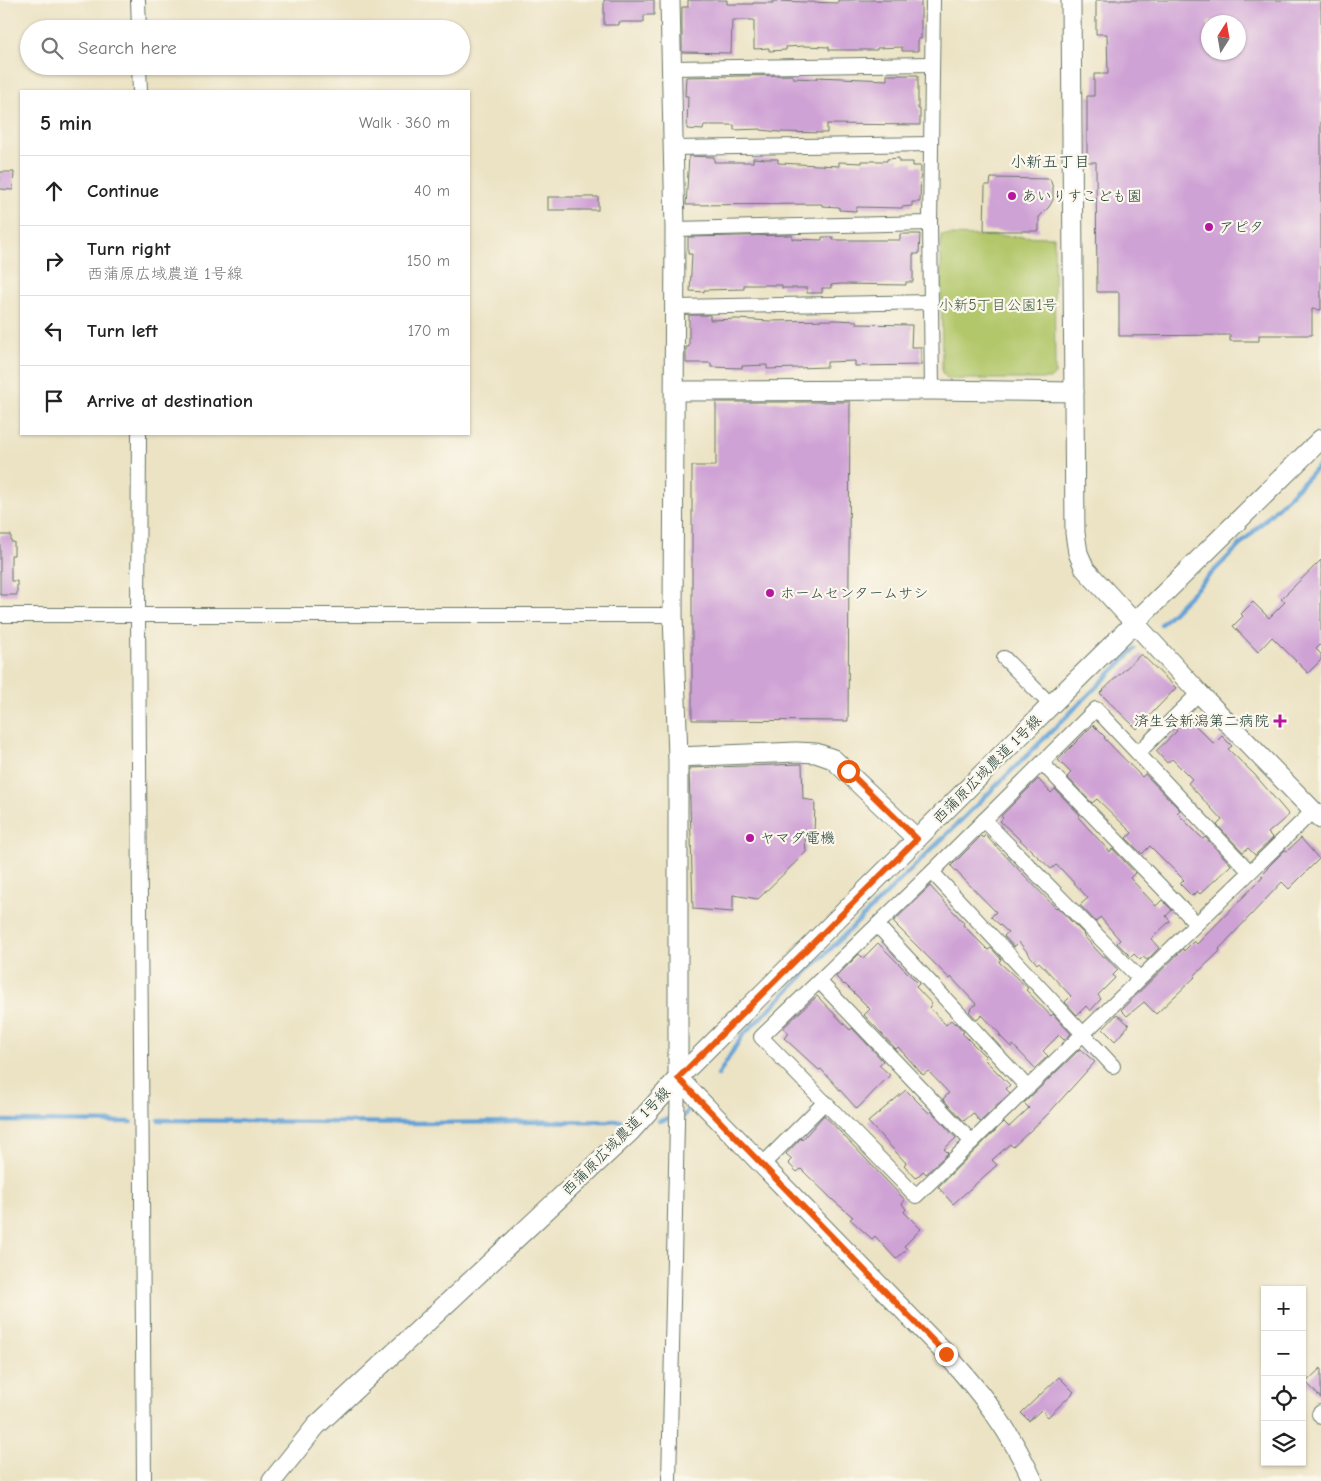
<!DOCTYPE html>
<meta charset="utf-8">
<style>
body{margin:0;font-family:"Comic Neue","Klee One",sans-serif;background:#f6f6f6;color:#222}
.controls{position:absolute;right:15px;bottom:15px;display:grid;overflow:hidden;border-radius:0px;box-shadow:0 1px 4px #0004}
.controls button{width:45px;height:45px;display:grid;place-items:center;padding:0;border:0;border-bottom:1px solid #e0e0e0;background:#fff;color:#222;font:25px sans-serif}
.compass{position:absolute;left:1201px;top:15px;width:45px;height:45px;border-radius:50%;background:#fff;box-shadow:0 1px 4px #0004;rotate:11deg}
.stop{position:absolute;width:15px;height:15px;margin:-11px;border:4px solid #ea580c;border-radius:50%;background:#fff}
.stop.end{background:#ea580c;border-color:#fff;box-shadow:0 1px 5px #0008}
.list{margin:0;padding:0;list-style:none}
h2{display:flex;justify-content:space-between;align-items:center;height:65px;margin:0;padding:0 20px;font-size:21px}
h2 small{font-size:16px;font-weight:400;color:#767676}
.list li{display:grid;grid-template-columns:32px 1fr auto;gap:15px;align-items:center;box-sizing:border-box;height:70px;padding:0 20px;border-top:1px solid #e0e0e0}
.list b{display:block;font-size:19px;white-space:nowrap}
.list p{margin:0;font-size:16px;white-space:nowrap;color:#767676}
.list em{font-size:16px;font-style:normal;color:#767676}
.icon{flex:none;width:28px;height:28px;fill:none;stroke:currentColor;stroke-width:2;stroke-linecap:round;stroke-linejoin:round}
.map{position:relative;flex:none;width:1321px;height:1481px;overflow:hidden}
.search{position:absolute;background:#fff;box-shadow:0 1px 4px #0004;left:20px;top:20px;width:450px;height:55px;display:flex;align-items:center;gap:12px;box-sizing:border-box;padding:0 18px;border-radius:28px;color:#767676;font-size:19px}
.panel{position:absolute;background:#fff;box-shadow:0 1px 4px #0004;left:20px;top:90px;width:450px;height:345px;border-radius:0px}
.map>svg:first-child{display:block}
.green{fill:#b2c76b;stroke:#688250}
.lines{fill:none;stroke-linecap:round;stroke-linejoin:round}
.stream{stroke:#63a2d5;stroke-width:4.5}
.building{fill:#cfa2d5;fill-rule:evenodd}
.street-casing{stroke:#677766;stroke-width:16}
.secondary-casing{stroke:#677766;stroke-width:21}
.street{stroke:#fff;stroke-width:14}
.secondary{stroke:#fff;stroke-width:19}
.route{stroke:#ea580c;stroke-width:6}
.poi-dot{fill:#b5179e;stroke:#fbf7ec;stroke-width:2}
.labels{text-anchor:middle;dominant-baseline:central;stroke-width:4.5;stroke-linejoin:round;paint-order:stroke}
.poi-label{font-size:15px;fill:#1f3d34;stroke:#fbf7ec;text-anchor:start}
.park-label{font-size:15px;fill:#446042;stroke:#fbf7ec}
.street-label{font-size:15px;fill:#1f3d34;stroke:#fbf7ec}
.neighbourhood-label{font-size:16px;fill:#1f3d34;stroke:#fbf7ec}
</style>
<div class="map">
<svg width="1321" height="1481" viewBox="0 0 1321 1481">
<rect width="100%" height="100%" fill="#fbf7ec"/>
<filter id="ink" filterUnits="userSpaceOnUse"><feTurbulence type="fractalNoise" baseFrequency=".02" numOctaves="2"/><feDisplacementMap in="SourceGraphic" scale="10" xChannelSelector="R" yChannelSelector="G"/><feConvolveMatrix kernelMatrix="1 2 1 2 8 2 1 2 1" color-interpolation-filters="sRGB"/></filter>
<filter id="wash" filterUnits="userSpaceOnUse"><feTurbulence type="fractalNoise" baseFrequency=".0096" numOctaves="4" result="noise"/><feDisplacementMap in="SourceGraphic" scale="20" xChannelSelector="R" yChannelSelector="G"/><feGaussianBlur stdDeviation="1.12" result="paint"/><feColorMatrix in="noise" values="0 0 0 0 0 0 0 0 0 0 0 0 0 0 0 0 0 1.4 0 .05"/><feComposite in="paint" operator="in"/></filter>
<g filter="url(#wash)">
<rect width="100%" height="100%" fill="#ece3c4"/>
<polygon class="green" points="941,235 1054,237 1055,374 1050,379 948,379 942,373"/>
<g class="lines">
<g class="stream">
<polyline points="1161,624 1321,464"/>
<polyline points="718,1075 742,1036 1135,649"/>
<polyline points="683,1117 689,1109"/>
<polyline points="159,1120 416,1123 621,1121"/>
<polyline points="0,1121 131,1122"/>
<polyline points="659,1121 667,1119"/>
</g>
</g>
<g id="blocks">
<g class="building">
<polygon points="604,0 654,0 654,15 644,15 644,22 619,22 619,25 604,25"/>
<polygon points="688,0 727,0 727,4 753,4 753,3 773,3 773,1 838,3 838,0 921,0 921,39 918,39 918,51 902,51 902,47 877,48 877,50 829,50 829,47 804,46 786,47 786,50 769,51 769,48 754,49 754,20 732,20 731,53 682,52 682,7 688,7"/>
<path d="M1096,0h225v310l-9,-1v26h-53v6h-29v-6l-111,1v-44h-22l-1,-130h-9v-66h7v-22h14l-1,-40h-11zM1208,22h30v30h-30z"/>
<polygon points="792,75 793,78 817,79 817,77 887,80 887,75 918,75 918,109 920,109 920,125 827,124 827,133 779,132 761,130 761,129 734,130 734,125 704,125 703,130 687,129 688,96 685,96 686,77"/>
<polygon points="689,156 714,157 714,162 753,162 753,158 766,159 778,159 778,163 839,166 839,162 862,163 862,161 887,161 887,159 899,158 899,162 913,162 913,166 921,166 920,202 912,202 912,206 902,207 902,208 857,207 856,211 839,210 839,207 822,206 822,204 686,205"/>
<polygon points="0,172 14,172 13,190 0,189"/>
<polygon points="991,178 1050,179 1053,188 1053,200 1049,207 1039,217 1039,231 984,231 985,185 990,185"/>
<rect x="548" y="197" width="50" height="13"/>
<polygon points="900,234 920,234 919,254 913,254 913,282 906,282 906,285 840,284 831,285 831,288 822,288 822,293 807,293 807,288 782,288 782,285 744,285 744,289 704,290 704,292 690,291 692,254 688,254 688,237 792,235 792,239 822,240 822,237 833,237 833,240 900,240"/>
<polygon points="689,315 710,315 710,320 737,319 770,321 835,320 857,321 857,324 912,325 911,347 921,347 921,365 855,366 855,361 827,362 827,367 767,369 767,365 742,366 742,368 711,367 711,363 686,363 686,347 689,347"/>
<polygon points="716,402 850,402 848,721 692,720 692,466 716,466"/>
<polygon points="0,535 11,535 11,542 14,542 14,555 11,555 11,581 17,581 17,595 0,595"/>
<polygon points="1321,560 1321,644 1316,649 1321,654 1321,660 1308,673 1272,637 1258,652 1233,626 1243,616 1241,614 1253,602 1269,618 1285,602 1281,599"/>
<polygon points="1141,654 1176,688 1137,729 1100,693"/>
<polygon points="1187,717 1214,744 1222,736 1232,746 1228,749 1255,775 1289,815 1268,833 1273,838 1255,855 1248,848 1243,852 1217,825 1222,820 1188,783 1192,779 1172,759 1167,763 1156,751 1177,731 1175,729"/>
<polygon points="1093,725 1105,737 1104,738 1142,777 1145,774 1180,810 1177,813 1203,839 1205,837 1231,865 1200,894 1197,891 1192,896 1180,884 1184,880 1150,846 1142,854 1126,838 1132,833 1097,799 1092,803 1067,777 1071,773 1058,760"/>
<polygon points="802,764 803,799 815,801 814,837 805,839 806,852 758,899 733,895 733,912 693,909 689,768"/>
<polygon points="1038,779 1051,793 1055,789 1080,815 1078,817 1110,852 1112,849 1114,850 1135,873 1130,878 1156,906 1162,900 1172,910 1166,916 1170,921 1151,939 1159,948 1147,960 1143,957 1140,960 1134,954 1131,957 1117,943 1120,940 1100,917 1096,922 1080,905 1088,898 1062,870 1056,865 1051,869 1000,821 1003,818 1001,816"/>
<polygon points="985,835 1056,908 1057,907 1084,934 1083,935 1103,957 1105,956 1118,970 1113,975 1115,978 1098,995 1101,999 1090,1011 1086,1006 1077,1015 1065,1002 1071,996 1039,962 1037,964 1019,942 1014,947 1004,936 1008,932 991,917 996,912 951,866 981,836 983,838"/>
<polygon points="1301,838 1319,859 1289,889 1282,882 1219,949 1220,951 1194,976 1195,977 1156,1014 1144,1002 1127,1016 1121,1010 1183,949 1184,951 1194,941 1197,944 1263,877 1261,876 1268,869 1267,868 1285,850 1287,851"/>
<polygon points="930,886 964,923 963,925 988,950 991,948 1001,959 999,962 1028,988 1026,990 1051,1016 1053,1014 1071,1034 1064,1040 1059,1035 1043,1051 1048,1056 1035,1068 1013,1045 1011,1047 999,1035 1000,1034 982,1015 977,1020 969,1011 976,1004 951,977 950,979 893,922"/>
<polygon points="878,943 919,984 916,987 932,1004 929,1007 946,1025 951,1020 955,1024 956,1023 964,1032 962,1033 986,1057 984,1059 1010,1085 1006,1089 1010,1093 980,1122 973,1113 964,1121 943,1099 949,1093 928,1071 923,1075 898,1047 896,1049 864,1015 870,1009 845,984 844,985 836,977 859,954 863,958"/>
<polygon points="817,996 850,1030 852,1028 883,1061 879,1065 890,1075 857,1109 821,1069 819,1070 784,1038 789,1033 783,1028"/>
<polygon points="1117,1014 1129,1025 1115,1041 1103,1029"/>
<polygon points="1080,1049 1095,1062 1048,1114 1013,1147 1010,1144 992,1160 997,1165 953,1204 938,1187 1004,1122 1009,1127 1029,1108 1024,1103"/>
<polygon points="906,1090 929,1113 931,1111 956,1138 944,1149 948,1153 926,1174 923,1171 916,1178 904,1165 906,1163 868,1122"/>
<polygon points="824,1115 905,1200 902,1204 906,1209 904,1212 921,1229 904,1246 907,1249 896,1259 875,1236 872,1239 850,1219 853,1217 834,1201 801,1169 797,1172 788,1163 792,1159 786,1154 801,1138 802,1140"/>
<polygon points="1321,1368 1321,1398 1306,1382"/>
<polygon points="1059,1377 1074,1392 1048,1417 1041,1410 1029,1421 1021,1413"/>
</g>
</g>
</g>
<g filter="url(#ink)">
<use href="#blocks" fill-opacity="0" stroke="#677766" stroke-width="1"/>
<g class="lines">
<g class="street-casing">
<g id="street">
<polyline points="138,0 139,29"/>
<polyline points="139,66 140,91"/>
<polyline points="671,68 932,64"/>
<polyline points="673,148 931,144"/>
<polyline points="675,229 930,223"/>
<polyline points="675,307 931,302"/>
<polyline points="932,390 930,223 933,0"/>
<polyline points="139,434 138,615 144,1481"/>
<polyline points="0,615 673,615"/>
<polyline points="1004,658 1051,705"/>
<polyline points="1138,753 1199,693"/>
<polyline points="1042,763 1196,923"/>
<polyline points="984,820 1139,978"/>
<polyline points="1249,871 1096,709 932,872 761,1037 916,1196 1313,811"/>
<polyline points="932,872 1113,1066"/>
<polyline points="877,925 1027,1087"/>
<polyline points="819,981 972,1142"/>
<polyline points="762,1165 825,1102"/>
<polyline points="1321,1412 1319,1414 1321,1417"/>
<polyline points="669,1481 678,1078"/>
</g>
</g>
<g class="secondary-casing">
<g id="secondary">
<path d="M670,0l5,229 -2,386 5,142v321l268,276c37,41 64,76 87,127"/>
<polyline points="1071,0 1075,533 1078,553 1085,569 1199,693 1321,819"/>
<polyline points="675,391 932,390 1074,392"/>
<polyline points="678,757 796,752 816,753 833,759 917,839"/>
<polyline points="272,1481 316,1426 631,1131 678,1078 1051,705 1321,439"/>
</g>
</g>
<use href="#street" class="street"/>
<use href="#secondary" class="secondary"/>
</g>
</g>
<g class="lines" filter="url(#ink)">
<polyline class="route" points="848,771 917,839 678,1078 946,1354"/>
</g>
<g class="poi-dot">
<circle cx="1012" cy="196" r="5"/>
<circle cx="1209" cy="227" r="5"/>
<circle cx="770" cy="593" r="5"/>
<path d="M1277.5 713.5h5v5h5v5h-5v5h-5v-5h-5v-5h5z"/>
<circle cx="750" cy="838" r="5"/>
</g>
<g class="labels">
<g class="poi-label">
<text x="1022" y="196">あいりすこども園</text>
<text x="1219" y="227">アピタ</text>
<text x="780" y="593">ホームセンタームサシ</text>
<text x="1269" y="721" text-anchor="end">済生会新潟第二病院</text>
<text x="760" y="838">ヤマダ電機</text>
</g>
<g class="park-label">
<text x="998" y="305">小新5丁目公園1号</text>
</g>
<g class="street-label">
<text transform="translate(987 769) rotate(-45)">西蒲原広域農道 1号線</text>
<text transform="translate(616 1141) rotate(-45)">西蒲原広域農道 1号線</text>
</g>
<g class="neighbourhood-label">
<text x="1050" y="162">小新五丁目</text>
</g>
</g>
</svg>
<div class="controls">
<button>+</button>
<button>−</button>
<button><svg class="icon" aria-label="locate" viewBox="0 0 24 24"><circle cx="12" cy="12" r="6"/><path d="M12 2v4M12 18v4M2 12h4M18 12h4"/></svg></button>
<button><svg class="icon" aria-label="layers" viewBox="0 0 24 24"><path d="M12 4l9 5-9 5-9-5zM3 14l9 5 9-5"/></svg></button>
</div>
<svg class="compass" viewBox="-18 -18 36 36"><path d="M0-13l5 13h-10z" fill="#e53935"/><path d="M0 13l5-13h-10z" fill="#767676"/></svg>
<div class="stop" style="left:848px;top:771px"></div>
<div class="stop end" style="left:946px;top:1354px"></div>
<div class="search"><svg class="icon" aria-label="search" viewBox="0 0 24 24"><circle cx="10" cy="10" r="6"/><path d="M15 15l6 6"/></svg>Search here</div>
<section class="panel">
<h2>5 min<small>Walk · 360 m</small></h2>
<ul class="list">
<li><svg class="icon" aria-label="ahead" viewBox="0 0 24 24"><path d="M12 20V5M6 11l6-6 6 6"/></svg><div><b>Continue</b></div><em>40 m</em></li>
<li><svg class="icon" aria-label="right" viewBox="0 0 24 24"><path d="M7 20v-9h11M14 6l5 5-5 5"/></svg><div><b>Turn right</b><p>西蒲原広域農道 1号線</p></div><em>150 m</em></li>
<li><svg class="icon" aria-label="left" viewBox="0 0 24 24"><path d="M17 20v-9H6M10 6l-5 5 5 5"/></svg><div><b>Turn left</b></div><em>170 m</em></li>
<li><svg class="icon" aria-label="arrive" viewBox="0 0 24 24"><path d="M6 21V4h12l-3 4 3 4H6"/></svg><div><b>Arrive at destination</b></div></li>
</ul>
</section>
</div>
